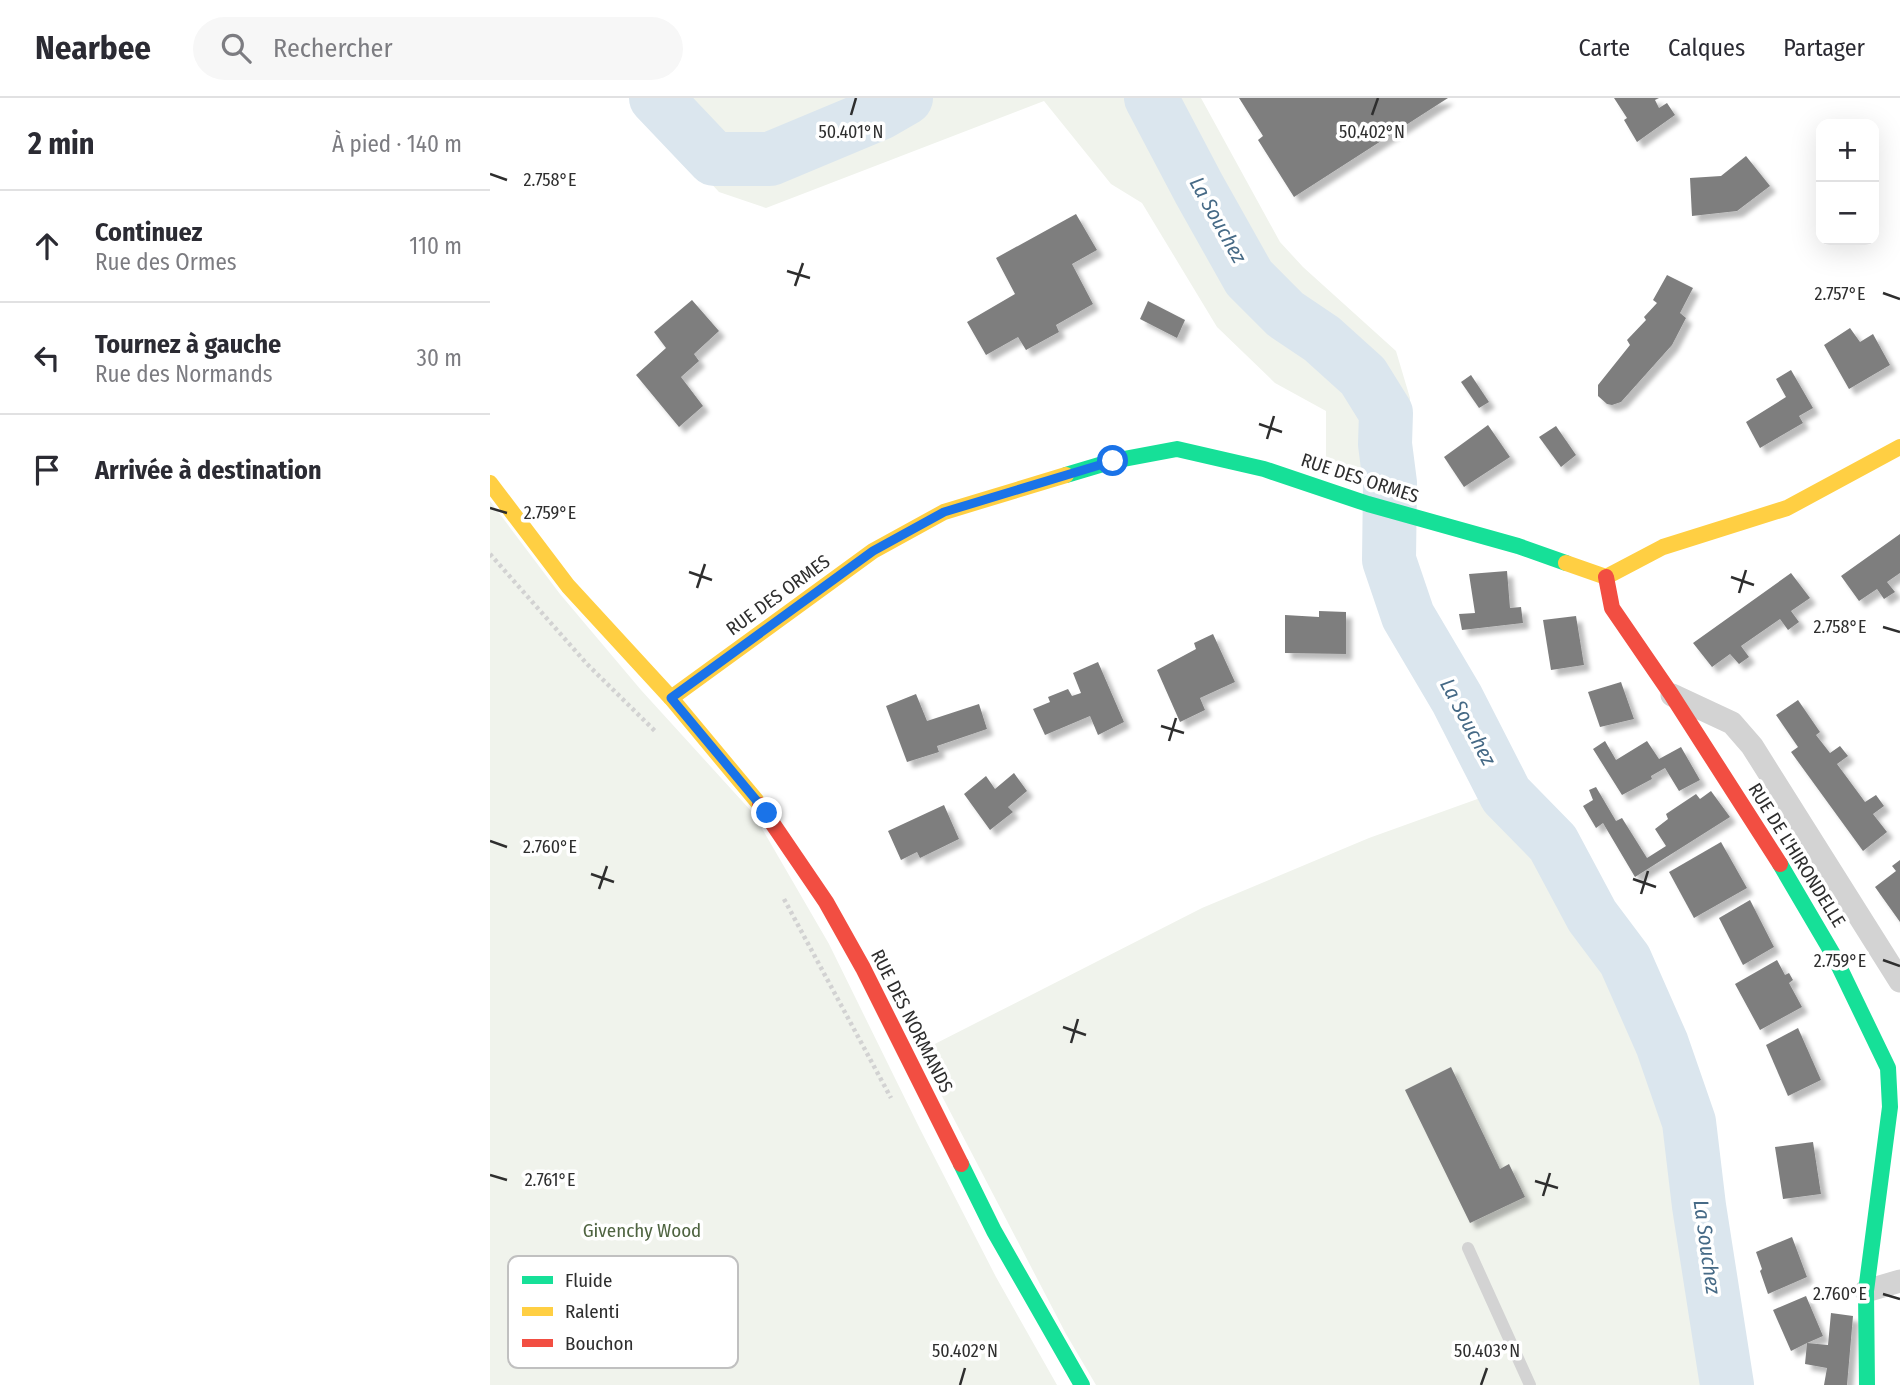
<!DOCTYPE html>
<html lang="fr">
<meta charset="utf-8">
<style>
body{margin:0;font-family:"Fira Sans Condensed",sans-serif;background:#f7f7f7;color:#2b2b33}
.controls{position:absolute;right:21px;top:21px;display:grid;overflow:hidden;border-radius:14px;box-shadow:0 7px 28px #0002}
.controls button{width:63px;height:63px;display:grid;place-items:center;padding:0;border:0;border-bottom:2px solid #e1e1e2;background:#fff;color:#2b2b33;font:35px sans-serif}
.stop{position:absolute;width:21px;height:21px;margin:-16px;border:5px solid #1a73e8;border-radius:50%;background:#fff}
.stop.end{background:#1a73e8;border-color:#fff;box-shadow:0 2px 7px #0008}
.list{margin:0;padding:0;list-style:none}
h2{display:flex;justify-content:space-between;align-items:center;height:91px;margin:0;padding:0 28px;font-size:30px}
h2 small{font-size:23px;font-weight:400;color:#7c7c81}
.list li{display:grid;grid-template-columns:46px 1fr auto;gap:21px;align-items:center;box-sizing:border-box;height:112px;padding:0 28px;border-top:2px solid #e1e1e2}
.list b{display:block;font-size:26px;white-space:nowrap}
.list p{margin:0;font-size:23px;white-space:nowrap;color:#7c7c81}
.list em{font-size:23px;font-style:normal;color:#7c7c81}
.icon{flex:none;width:38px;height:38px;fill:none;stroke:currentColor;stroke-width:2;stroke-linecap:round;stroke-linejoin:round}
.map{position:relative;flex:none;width:1410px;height:1287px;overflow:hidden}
header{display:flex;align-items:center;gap:42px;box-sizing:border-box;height:98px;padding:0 35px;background:#fff;border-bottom:2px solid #e1e1e2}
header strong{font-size:33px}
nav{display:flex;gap:38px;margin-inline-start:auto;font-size:24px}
.search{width:490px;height:63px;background:#f7f7f7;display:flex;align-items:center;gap:18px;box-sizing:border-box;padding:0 24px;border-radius:38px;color:#7c7c81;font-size:26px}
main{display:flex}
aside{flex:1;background:#fff}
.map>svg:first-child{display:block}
.green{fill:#f0f3ec}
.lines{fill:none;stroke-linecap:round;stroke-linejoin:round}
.river{stroke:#dbe6ee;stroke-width:54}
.building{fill:#7e7e7e;filter:url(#shadow)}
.path{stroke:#d2d2d2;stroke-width:4.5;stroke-dasharray:3.5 3.5;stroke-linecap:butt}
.lane{stroke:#d3d3d3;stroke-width:12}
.street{stroke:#d3d3d3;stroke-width:23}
.fast{stroke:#16e098;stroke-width:16}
.slow{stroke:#ffcf43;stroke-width:16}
.jam{stroke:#f24e42;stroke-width:16}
.route{stroke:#1a73e8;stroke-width:9}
.ticks{fill:none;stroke:#2e2e2e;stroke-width:2.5}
.labels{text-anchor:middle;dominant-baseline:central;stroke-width:7;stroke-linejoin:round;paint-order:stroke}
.street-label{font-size:19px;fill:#2e2e2e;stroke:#fff}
.park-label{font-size:19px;fill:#4f6441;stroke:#fff}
.water-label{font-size:21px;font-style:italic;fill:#466a86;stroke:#fff}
.key{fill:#fff;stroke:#c0c0c0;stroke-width:2}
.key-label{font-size:19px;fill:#2e2e2e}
.ticks-label{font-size:18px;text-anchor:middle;fill:#2e2e2e;stroke:#fff;stroke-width:7;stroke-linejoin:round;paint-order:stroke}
</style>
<header>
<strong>Nearbee</strong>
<div class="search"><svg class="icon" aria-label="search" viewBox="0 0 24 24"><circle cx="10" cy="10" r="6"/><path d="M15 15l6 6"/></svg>Rechercher</div>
<nav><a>Carte</a><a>Calques</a><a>Partager</a></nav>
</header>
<main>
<aside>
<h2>2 min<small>À pied · 140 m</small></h2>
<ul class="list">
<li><svg class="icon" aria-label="ahead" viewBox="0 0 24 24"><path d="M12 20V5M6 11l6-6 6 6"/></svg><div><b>Continuez</b><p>Rue des Ormes</p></div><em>110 m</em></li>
<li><svg class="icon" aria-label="left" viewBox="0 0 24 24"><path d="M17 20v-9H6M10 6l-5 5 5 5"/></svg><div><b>Tournez à gauche</b><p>Rue des Normands</p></div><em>30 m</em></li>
<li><svg class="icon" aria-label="arrive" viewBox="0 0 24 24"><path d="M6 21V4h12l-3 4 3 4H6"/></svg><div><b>Arrivée à destination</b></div></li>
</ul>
</aside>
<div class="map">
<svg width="1410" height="1287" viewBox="0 0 1410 1287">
<defs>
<filter id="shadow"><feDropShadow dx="6" dy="6" stdDeviation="2" flood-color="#0004"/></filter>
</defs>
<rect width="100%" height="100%" fill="#fff"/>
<g class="green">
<polygon points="142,0 711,0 790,144 813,169 906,253 920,300 919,393 836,371 836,313 785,285 727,229 652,105 621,86 554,3 276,110 229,94"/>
<polygon points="0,403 70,496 151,592 263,715 339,846 430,1031 506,1179 567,1287 0,1287"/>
<polygon points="993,699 1012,700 1054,749 1096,820 1129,866 1170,974 1188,1119 1211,1224 1220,1287 606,1287 576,1236 429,954 712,810 879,740"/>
</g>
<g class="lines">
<g class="river">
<polyline points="166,0 224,61 280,61 390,15 416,0"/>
<polyline points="661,0 709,91 759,180 795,216 832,241 873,278 896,315 895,346 900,385 899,462 918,518 967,601 1016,697 1063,745 1102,818 1135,862 1172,946 1199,1024 1209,1108 1237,1287"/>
</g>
</g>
<g class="building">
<polygon points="749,0 958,0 804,99 768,42 773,38"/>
<polygon points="1124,0 1169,0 1165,2 1169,10 1177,5 1185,17 1147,44 1134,22 1137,20"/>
<polygon points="1256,58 1280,88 1247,113 1202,118 1200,80 1231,78"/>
<polygon points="586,116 607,152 582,166 603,206 566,227 569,234 536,252 528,239 496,257 477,224 525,196 506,160"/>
<polygon points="1177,177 1203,190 1190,215 1196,220 1182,247 1131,304 1122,307 1117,306 1108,298 1108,287 1140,247 1137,242 1156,222 1154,219 1167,205 1163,202"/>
<polygon points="202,202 229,233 204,256 209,263 191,279 213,308 189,329 146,277 176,250 164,234"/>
<polygon points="658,203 695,222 687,240 650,221"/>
<polygon points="1360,230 1370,244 1383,236 1400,267 1359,291 1334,247"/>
<polygon points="1301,272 1323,310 1309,318 1313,325 1270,350 1256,324 1296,299 1286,281"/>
<polygon points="981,277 999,304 989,310 971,284"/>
<polygon points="998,327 1020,359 974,389 954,359"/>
<polygon points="1066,328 1086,357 1071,369 1049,339"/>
<polygon points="1410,436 1410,475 1397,484 1405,494 1394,501 1387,491 1369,503 1351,478"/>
<polygon points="1017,473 1020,510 1031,509 1033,525 972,532 969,516 985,515 979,476"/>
<polygon points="1301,475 1320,500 1301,513 1309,524 1298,532 1290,521 1251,548 1259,559 1249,566 1240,556 1222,569 1203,545"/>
<polygon points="829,513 856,514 856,556 795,555 795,517 829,519"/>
<polygon points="1086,518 1094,567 1061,572 1053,522"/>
<polygon points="723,536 745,584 710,600 715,612 690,624 667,572 706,551 704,545"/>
<polygon points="608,564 634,624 608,637 600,618 555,637 543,611 560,604 558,599 578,591 582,598 591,595 583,575"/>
<polygon points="1131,584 1144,621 1110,629 1098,594"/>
<polygon points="426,596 437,623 489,606 497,631 447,648 449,654 417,664 396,608"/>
<polygon points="1308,602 1330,634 1326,637 1340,655 1350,648 1358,658 1347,666 1375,704 1386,697 1394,708 1383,716 1397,734 1373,753 1301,654 1308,649 1286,617"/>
<polygon points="1115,643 1126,662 1157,643 1169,661 1191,649 1210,682 1189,693 1175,670 1161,678 1162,681 1132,697 1103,651"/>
<polygon points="524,675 537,693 518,709 523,714 500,732 474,696 496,678 505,691"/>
<polygon points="1106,689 1126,723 1132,720 1157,760 1176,748 1165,731 1178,721 1176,716 1206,696 1210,701 1221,693 1240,719 1145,779 1113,725 1106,730 1093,708 1103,702 1099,692"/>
<polygon points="454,707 469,741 430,760 427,754 411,762 398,733"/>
<polygon points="1231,744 1257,790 1204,820 1179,774"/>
<polygon points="1410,762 1410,824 1385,789 1406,773 1402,768"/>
<polygon points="1260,802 1284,849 1253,867 1229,820"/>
<polygon points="1287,862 1295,877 1299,875 1303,882 1299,885 1312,909 1270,932 1245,886"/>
<polygon points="1308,930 1331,982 1298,998 1276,947"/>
<polygon points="961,969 1010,1071 1019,1066 1035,1099 980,1125 915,992"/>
<polygon points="1323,1044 1331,1096 1293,1101 1285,1049"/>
<polygon points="1302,1139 1317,1179 1278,1196 1270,1173 1272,1171 1266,1154"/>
<polygon points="1316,1198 1333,1238 1317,1245 1338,1247 1341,1215 1363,1218 1357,1287 1334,1287 1337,1270 1315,1266 1317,1245 1301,1253 1283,1212"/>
</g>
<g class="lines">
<g class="path">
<polyline points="0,456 97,566 166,634"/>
<polyline points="294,801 401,1000"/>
</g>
<polyline class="lane" points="978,1150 1040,1287"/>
<g class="street">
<polyline points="1182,597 1242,625 1262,648 1410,883"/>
<polyline points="1376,1193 1410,1183"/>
</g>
<g class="fast">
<polyline points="576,377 623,363 687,351 774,371 878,406 1028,448 1076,465"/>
<polyline points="1290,766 1344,858 1398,970 1400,1009 1376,1193 1377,1287"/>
<polyline points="471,1066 504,1133 592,1287"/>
</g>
<g class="slow">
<polyline points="0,385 78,488 181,600 270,707"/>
<polyline points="1076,465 1116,479 1173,449 1297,410 1410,349"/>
<polyline points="181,600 383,453 454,414 576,377"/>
</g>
<g class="jam">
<polyline points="1116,479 1122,510 1181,596 1290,766"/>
<polyline points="270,707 336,804 373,870 471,1066"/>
</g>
</g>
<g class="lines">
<polyline class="route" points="277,715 181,600 383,453 454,414 623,363"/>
</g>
<path class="ticks" d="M361,17l5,-17M882,17l6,-17M0,76l17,6M297,173l23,7M305,188l8,-23M1393,195l17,6M769,326l23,8M777,341l7,-23M0,410l17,5M199,474l23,8M1241,479l23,8M207,490l8,-24M1249,495l7,-23M1393,529l17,5M671,628l23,7M679,643l7,-23M0,743l17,6M101,776l23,8M1143,781l23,8M109,791l8,-23M1151,796l7,-23M1393,862l17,6M573,929l23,8M581,945l7,-24M0,1077l17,5M1045,1083l23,7M1053,1098l7,-23M1393,1196l17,5M470,1287l5,-17M991,1287l6,-17"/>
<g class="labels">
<g class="street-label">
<text transform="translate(870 380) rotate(18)">RUE DES ORMES</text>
<text transform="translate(288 497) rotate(-36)">RUE DES ORMES</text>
<text transform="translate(1307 757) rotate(58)">RUE DE L'HIRONDELLE</text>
<text transform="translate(422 923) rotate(63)">RUE DES NORMANDS</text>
</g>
<g class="park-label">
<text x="152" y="1132">Givenchy Wood</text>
</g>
<g class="water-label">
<text transform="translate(728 122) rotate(61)">La Souchez</text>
<text transform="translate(978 624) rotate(62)">La Souchez</text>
<text transform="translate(1217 1149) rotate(82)">La Souchez</text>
</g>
</g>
<rect x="18" y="1158" width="230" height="112" rx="10" class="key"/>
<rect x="32" y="1178" width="31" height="8" fill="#16e098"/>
<rect x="32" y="1209" width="31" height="9" fill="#ffcf43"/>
<rect x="32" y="1241" width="31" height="8" fill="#f24e42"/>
<g class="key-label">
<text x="75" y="1189">Fluide</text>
<text x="75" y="1220">Ralenti</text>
<text x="75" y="1252">Bouchon</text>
</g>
<g class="ticks-label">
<text x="361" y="40">50.401°N</text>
<text x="882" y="40">50.402°N</text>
<text x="60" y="88">2.758°E</text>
<text x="1350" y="202">2.757°E</text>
<text x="60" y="421">2.759°E</text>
<text x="1350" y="535">2.758°E</text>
<text x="60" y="755">2.760°E</text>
<text x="1350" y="869">2.759°E</text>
<text x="60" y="1088">2.761°E</text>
<text x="1350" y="1202">2.760°E</text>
<text x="475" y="1259">50.402°N</text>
<text x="997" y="1259">50.403°N</text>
</g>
</svg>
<div class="controls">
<button>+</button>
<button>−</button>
</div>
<div class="stop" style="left:623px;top:363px"></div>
<div class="stop end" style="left:277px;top:715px"></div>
</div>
</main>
